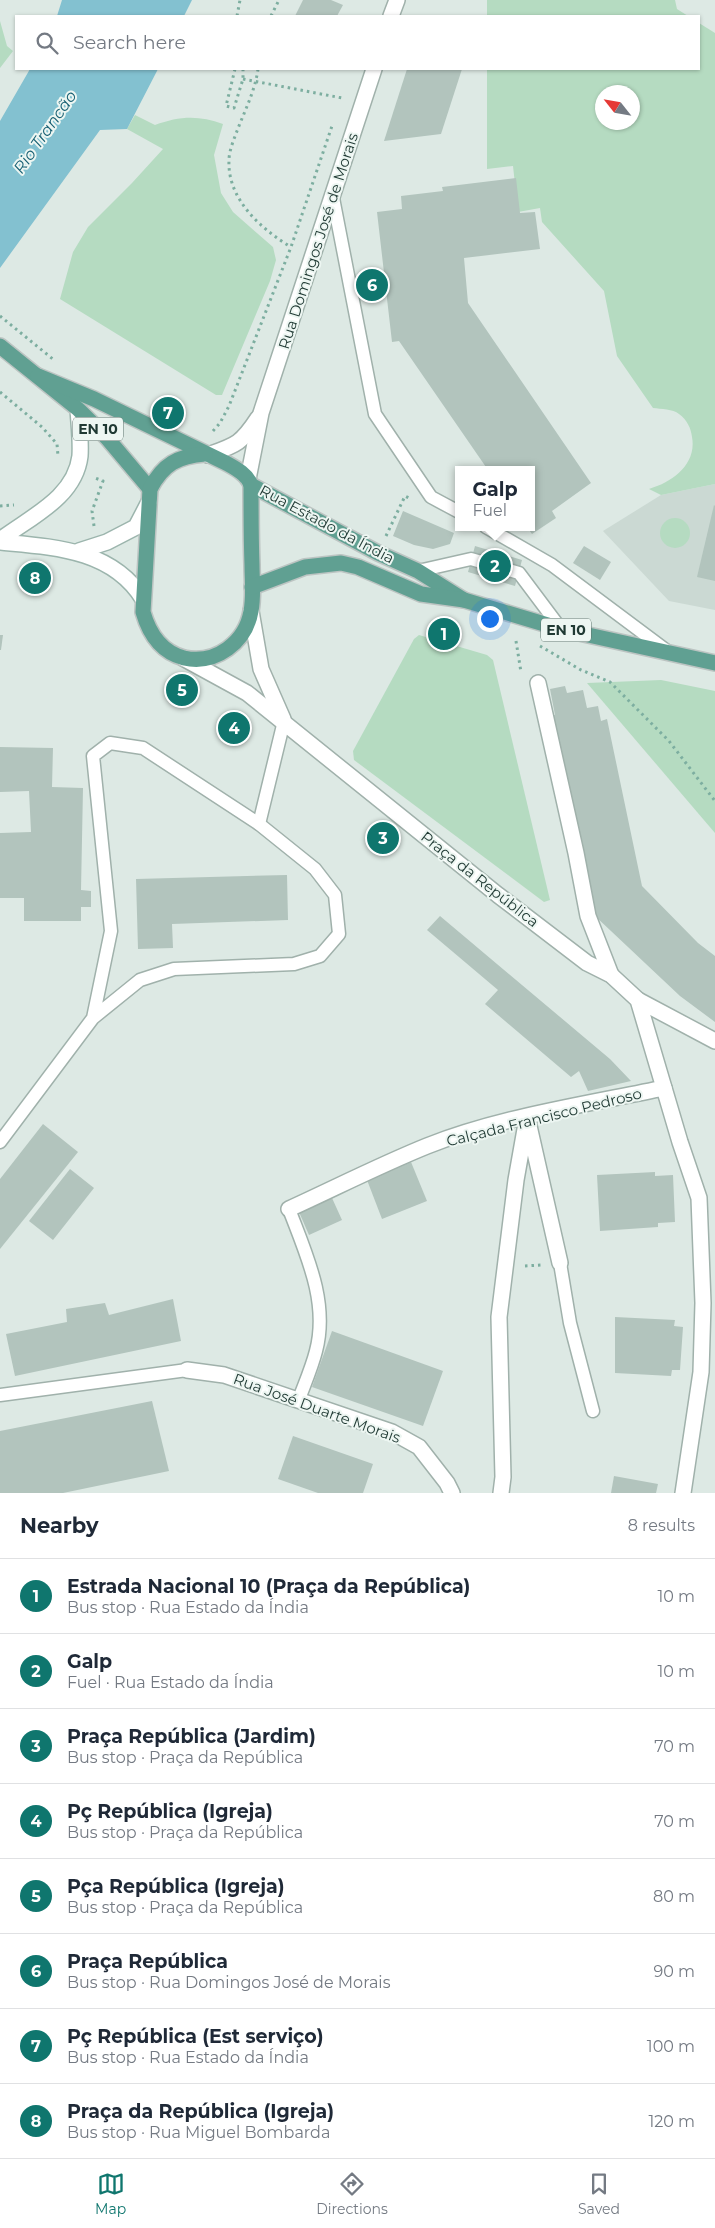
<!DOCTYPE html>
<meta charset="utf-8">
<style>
body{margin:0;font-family:Montserrat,sans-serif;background:#f6f6f7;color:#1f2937}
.compass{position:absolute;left:595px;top:85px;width:45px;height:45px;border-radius:50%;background:#fff;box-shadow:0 1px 4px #0004;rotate:301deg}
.you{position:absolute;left:489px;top:618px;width:18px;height:18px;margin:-12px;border:4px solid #fff;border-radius:50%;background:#1a73e8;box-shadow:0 0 0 8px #1a73e833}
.badge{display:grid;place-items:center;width:32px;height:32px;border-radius:50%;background:#0f766e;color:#fff;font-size:16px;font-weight:700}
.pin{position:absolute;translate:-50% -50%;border:2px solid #fff;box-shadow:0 1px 5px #0006}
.popup{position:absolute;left:455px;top:466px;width:80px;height:65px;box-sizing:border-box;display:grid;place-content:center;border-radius:0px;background:#fff;filter:drop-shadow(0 1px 4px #0005);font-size:16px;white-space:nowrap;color:#747a83}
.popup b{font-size:19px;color:#1f2937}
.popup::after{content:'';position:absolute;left:50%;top:100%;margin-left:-10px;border:10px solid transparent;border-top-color:#fff}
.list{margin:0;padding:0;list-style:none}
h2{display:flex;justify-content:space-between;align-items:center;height:65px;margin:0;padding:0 20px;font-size:21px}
h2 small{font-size:16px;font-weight:400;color:#747a83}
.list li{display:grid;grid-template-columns:32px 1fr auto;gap:15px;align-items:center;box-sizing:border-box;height:75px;padding:0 20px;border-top:1px solid #e0e1e3}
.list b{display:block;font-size:19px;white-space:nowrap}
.list p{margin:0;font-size:16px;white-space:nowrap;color:#747a83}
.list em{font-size:16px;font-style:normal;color:#747a83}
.icon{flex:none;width:28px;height:28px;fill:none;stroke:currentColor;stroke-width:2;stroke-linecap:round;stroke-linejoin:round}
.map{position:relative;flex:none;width:715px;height:1493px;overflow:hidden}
.search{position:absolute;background:#fff;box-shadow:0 1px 4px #0004;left:15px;right:15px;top:15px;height:55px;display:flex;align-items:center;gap:12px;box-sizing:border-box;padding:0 18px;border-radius:0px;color:#747a83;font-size:19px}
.sheet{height:665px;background:#fff}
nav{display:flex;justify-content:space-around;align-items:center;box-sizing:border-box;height:70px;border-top:1px solid #e0e1e3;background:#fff;font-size:14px;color:#747a83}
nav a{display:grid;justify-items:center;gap:2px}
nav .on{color:#0f766e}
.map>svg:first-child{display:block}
.built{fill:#cbd9d3}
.green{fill:#b5dbc1;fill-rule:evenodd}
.water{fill:#83c1d0}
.building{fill:#b2c4bd}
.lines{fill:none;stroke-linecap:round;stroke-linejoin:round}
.service-casing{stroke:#a0b1ab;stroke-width:15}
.minor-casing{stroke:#a0b1ab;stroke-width:18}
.tertiary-casing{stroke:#a0b1ab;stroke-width:18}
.secondary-casing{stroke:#9cb5ad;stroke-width:18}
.primary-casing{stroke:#bcc4c2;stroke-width:18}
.path{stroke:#7daea0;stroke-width:3;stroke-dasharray:2.5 4;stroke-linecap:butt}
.service{stroke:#fff;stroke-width:12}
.minor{stroke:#fff;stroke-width:15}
.tertiary{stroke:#fff;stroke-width:15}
.secondary{stroke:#fff;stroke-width:15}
.primary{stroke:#60a092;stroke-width:15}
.labels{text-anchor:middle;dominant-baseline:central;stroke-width:4;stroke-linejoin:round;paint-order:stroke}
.shield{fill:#edf6f2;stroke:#5d726c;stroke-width:1}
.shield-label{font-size:14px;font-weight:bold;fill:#1f3933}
.street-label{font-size:15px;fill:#1f3933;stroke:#edf6f2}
.water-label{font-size:16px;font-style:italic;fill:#196174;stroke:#edf6f2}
</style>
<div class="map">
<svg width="715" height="1493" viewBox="0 0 715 1493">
<rect width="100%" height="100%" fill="#dde9e4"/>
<polygon class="built" points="715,484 715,610 669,601 603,531 661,495"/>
<g class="green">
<polygon points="487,0 675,0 677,9 688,16 487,16"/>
<polygon points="0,21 7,46 13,51 0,68"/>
<path d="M699,23l16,10v451l-54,11 -12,-6c24,-7 48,-25 43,-52 -1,-9 -5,-17 -13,-23 -6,-5 -18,-5 -26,-6l-36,-52 -13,-65 -62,-69 -2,-14 -22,4 -5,-46 -26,3v-100h212zM602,92h30v30h-30z"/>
<path d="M135,115l20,10c24,-9 44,-10 68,-1l-9,31 7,38 12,19 40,35 3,13 -6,21 -48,114h-6l-156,-96 13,-47 15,-25 44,-44 31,-34 -36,-20z"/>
<circle cx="675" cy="533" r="15"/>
<polygon points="419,635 487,655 493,660 550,900 544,902 354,760 353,751 414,639"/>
<polygon points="661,680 715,691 715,833 587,683"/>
</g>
<g class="water">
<polygon points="62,0 192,0 184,16 57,16"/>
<polygon points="30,69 158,69 127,129 100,130 0,268 0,121"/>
</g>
<g class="building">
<polygon points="303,0 331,0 343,5 337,16 295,16"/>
<polygon points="407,69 462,69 441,134 384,141"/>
<polygon points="516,178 520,213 535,212 540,249 464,258 468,303 591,483 552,511 556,518 532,534 527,527 531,527 531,470 488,470 399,341 392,342 377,212 402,209 401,196 443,191 442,187"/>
<polygon points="714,505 715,506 715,581 697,577"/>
<polygon points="403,511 454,533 450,544 433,549 414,545 393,536"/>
<polygon points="475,546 522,560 515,586 468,572"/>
<polygon points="584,546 611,562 600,580 573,563"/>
<polygon points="0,635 3,635 1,650 0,650"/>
<polygon points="565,686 567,693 583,690 587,708 598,706 601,721 607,719 642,886 698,943 715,956 715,1022 680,996 594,915 550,716 555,715 550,689"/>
<polygon points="0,747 53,748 52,787 83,788 81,890 91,891 91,907 81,907 81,921 24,921 24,898 0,898 0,833 31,832 29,791 0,792"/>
<polygon points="287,875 288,920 172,924 173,948 138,949 136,879"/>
<polygon points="440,916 610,1059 631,1081 588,1091 579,1071 571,1077 485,1004 498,990 427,930"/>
<polygon points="43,1124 78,1152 0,1249 0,1179"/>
<polygon points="411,1162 427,1201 382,1219 367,1180"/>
<polygon points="70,1169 94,1188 53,1240 29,1221"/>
<polygon points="655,1172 655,1176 673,1175 675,1222 658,1223 658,1227 600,1231 597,1175"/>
<polygon points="332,1198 342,1220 309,1235 299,1212"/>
<polygon points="173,1299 181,1341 15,1376 6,1334 67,1322 66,1309 105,1303 109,1315"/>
<polygon points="615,1317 675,1320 674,1326 683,1327 680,1370 672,1370 671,1376 615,1373"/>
<polygon points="332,1331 443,1371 423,1426 312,1387"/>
<polygon points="152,1401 169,1471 63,1493 0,1493 0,1431"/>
<polygon points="293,1436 373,1464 363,1493 318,1493 278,1479"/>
<polygon points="614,1476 658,1484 656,1493 611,1493"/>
</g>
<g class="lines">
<g class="service-casing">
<g id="service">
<polyline points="333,198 375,414 431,497 459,512"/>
<polyline points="486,527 552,565 667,651"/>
<polyline points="418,571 471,559 519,573 561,629"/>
<polyline points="259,824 284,721"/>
<polyline points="0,1142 93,1018 140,980 174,969 294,964 320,956 339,934 335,895 315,869 259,824 143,748 110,743 93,756 111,931 93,1018"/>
<path d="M289,1209c17,45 40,93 27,142 -4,16 -11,32 -17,48"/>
<polyline points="560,1263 570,1323 593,1411"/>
<polyline points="0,1395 187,1370"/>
</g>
</g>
<g class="minor-casing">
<g id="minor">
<polyline points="538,683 576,853 588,916 611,975"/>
<polyline points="638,1000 715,1041"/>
<polyline points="529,1126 560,1263"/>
<path d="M289,1209c46,-21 91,-44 138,-63 73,-29 160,-42 237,-58"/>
<polyline points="187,1370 224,1375 392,1432 419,1447 447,1483 452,1493"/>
<polyline points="501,1493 503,1477 499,1317 516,1180 527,1118"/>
</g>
</g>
<g class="tertiary-casing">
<g id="tertiary">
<polyline points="391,16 397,0"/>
<path d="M208,455c28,-10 33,-11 50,-37"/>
<polyline points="248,479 261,413 374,69"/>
<polyline points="251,611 261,669 283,719"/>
<polyline points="183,658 247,693 498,895 587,963 611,975 638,1000 680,1142 699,1198 703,1303 701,1372 683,1493"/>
</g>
</g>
<g class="secondary-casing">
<g id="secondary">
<path d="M0,540c30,-23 75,-42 80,-84 1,-16 -1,-31 -2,-47"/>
<path d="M0,542c53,5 112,7 143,57"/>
<polyline points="79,551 107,542 136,527 149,502"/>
</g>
</g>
<g class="primary-casing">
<g id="primary">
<polyline points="0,346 78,409 107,438 150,489"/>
<path d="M38,376l56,23 132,64c9,5 21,11 25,22l127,68 40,18 46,29"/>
<path d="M205,454c-27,2 -42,10 -55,35l-7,123c6,21 18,40 41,46 32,7 62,-16 67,-47 3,-15 1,-31 1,-46 -1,-27 -1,-53 -1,-80"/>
<polyline points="252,587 305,567 341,563 358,567 421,594 464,600 561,629 715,663"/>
</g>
</g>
<g class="path">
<polyline points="237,16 240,0"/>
<polyline points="271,16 279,0"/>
<polyline points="235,69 226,106 234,108 243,79 243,69"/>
<path d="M258,69c-3,22 -13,41 -21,62 -3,8 -8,20 -8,29 -2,39 32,69 62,87"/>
<polyline points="243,79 342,98"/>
<polyline points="0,316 54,360"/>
<polyline points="0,392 42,427 57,444 58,456"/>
<polyline points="213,431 220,423 229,406 291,247 333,123"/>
<polyline points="0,506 14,505"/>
<polyline points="94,526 92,511 103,481 95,478"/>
<polyline points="386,536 405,496 409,498"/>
<polyline points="516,641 521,672"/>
<polyline points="540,646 581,670 610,682 669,741 715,801"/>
<polyline points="525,1266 542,1265"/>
</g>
<use href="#service" class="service"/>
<use href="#minor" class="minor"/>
<use href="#tertiary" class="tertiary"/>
<use href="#secondary" class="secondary"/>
<use href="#primary" class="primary"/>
</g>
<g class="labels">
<g class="shield">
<rect x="73" y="417.5" width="50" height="23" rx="4"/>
<rect x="541" y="618.5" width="50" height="23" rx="4"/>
</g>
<g class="shield-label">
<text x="98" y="429">EN 10</text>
<text x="566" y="630">EN 10</text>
</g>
<g class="street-label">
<text transform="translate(318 241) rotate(-72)">Rua Domingos José de Morais</text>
<text transform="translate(327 524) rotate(28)">Rua Estado da Índia</text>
<text transform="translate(480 879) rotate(38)">Praça da República</text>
<text transform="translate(544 1117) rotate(-14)">Calçada Francisco Pedroso</text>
<text transform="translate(317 1408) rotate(20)">Rua José Duarte Morais</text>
</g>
<g class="water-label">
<text transform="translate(45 132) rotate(-55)">Rio Trancão</text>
</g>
</g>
</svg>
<svg class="compass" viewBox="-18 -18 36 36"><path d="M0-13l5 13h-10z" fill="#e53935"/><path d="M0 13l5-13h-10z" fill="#747a83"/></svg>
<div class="you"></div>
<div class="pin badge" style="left:444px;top:634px">1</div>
<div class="pin badge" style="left:495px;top:566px">2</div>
<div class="popup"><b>Galp</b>Fuel</div>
<div class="pin badge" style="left:383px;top:838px">3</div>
<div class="pin badge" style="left:234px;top:728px">4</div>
<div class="pin badge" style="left:182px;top:690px">5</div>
<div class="pin badge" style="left:372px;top:285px">6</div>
<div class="pin badge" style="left:168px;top:413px">7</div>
<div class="pin badge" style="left:35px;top:578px">8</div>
<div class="search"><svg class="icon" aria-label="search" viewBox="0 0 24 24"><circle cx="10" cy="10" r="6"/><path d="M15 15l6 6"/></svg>Search here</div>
</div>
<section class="sheet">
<h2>Nearby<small>8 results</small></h2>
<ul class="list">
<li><span class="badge">1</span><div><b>Estrada Nacional 10 (Praça da República)</b><p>Bus stop · Rua Estado da Índia</p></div><em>10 m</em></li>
<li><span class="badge">2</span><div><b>Galp</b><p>Fuel · Rua Estado da Índia</p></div><em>10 m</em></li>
<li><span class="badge">3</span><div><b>Praça República (Jardim)</b><p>Bus stop · Praça da República</p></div><em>70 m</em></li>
<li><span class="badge">4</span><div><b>Pç República (Igreja)</b><p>Bus stop · Praça da República</p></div><em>70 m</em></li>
<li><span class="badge">5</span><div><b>Pça República (Igreja)</b><p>Bus stop · Praça da República</p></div><em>80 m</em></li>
<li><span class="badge">6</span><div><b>Praça República</b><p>Bus stop · Rua Domingos José de Morais</p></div><em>90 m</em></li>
<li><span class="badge">7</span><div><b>Pç República (Est serviço)</b><p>Bus stop · Rua Estado da Índia</p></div><em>100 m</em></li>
<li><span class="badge">8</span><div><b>Praça da República (Igreja)</b><p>Bus stop · Rua Miguel Bombarda</p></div><em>120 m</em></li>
</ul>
</section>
<nav>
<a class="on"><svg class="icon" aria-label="map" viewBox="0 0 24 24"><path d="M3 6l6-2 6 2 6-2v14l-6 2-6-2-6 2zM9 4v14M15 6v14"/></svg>Map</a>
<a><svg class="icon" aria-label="directions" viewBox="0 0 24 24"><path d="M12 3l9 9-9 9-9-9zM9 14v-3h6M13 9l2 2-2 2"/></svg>Directions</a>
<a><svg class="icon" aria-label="saved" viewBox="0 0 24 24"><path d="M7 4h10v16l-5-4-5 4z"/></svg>Saved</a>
</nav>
